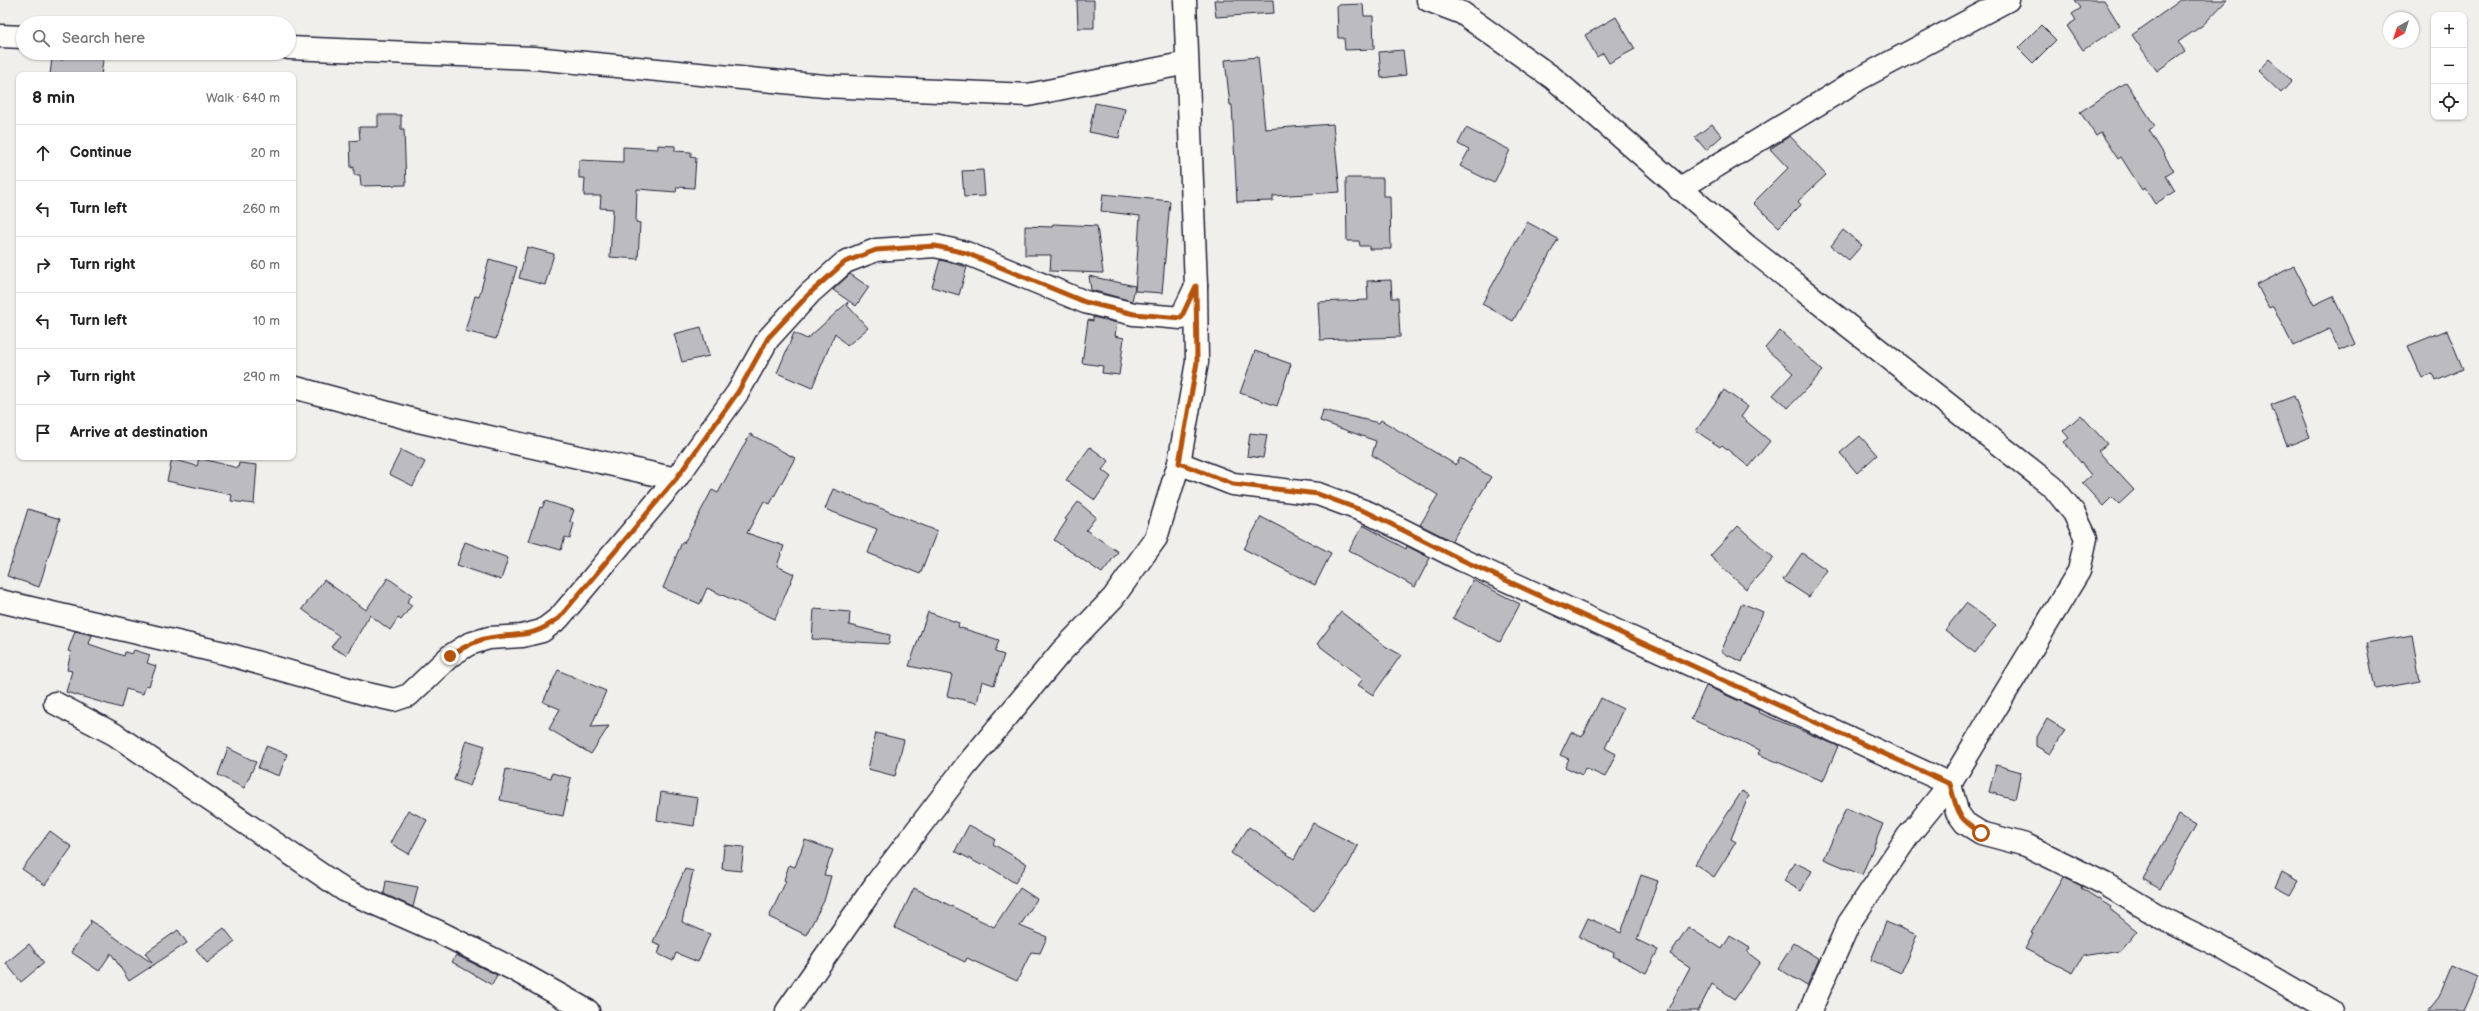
<!DOCTYPE html>
<meta charset="utf-8">
<style>
body{margin:0;font-family:"Balsamiq Sans",sans-serif;background:#f2f2f2;color:#222}
.controls{position:absolute;right:12px;top:12px;display:grid;overflow:hidden;border-radius:8px;box-shadow:0 1px 3px #0004}
.controls button{width:36px;height:36px;display:grid;place-items:center;padding:0;border:0;border-bottom:1px solid #e0e0e0;background:#fff;color:#222;font:20px sans-serif}
.compass{position:absolute;left:2383px;top:12px;width:36px;height:36px;border-radius:50%;background:#fff;box-shadow:0 1px 3px #0004;rotate:219deg}
.stop{position:absolute;width:12px;height:12px;margin:-9px;border:3px solid #b45309;border-radius:50%;background:#fff}
.stop.end{background:#b45309;border-color:#fff;box-shadow:0 1px 4px #0008}
.list{margin:0;padding:0;list-style:none}
h2{display:flex;justify-content:space-between;align-items:center;height:52px;margin:0;padding:0 16px;font-size:17px}
h2 small{font-size:13px;font-weight:400;color:#767676}
.list li{display:grid;grid-template-columns:26px 1fr auto;gap:12px;align-items:center;box-sizing:border-box;height:56px;padding:0 16px;border-top:1px solid #e0e0e0}
.list b{display:block;font-size:15px;white-space:nowrap}
.list em{font-size:13px;font-style:normal;color:#767676}
.icon{flex:none;width:22px;height:22px;fill:none;stroke:currentColor;stroke-width:2;stroke-linecap:round;stroke-linejoin:round}
.map{position:relative;flex:none;width:2479px;height:1011px;overflow:hidden}
.search{position:absolute;background:#fff;box-shadow:0 1px 3px #0004;left:16px;top:16px;width:280px;height:44px;display:flex;align-items:center;gap:10px;box-sizing:border-box;padding:0 14px;border-radius:22px;color:#767676;font-size:15px}
.panel{position:absolute;background:#fff;box-shadow:0 1px 3px #0004;left:16px;top:72px;width:280px;height:388px;border-radius:8px}
.map>svg:first-child{display:block}
.building{fill:#bcbcc0;stroke:#22223b}
.lines{fill:none;stroke-linecap:round;stroke-linejoin:round}
.minor-casing{stroke:#22223b;stroke-width:25}
.minor{stroke:#fdfcf7;stroke-width:22}
.route{stroke:#b45309;stroke-width:5}
</style>
<div class="map">
<svg width="2479" height="1011" viewBox="0 0 2479 1011">
<rect width="100%" height="100%" fill="#f0efec"/>
<filter id="ink" filterUnits="userSpaceOnUse"><feTurbulence type="fractalNoise" baseFrequency=".025" numOctaves="2"/><feDisplacementMap in="SourceGraphic" scale="8" xChannelSelector="R" yChannelSelector="G"/><feConvolveMatrix kernelMatrix="1 2 1 2 8 2 1 2 1" color-interpolation-filters="sRGB"/></filter>
<g filter="url(#ink)">
<g class="building">
<polygon points="1077,0 1094,0 1094,28 1078,28"/>
<polygon points="1214,0 1273,0 1274,13 1216,17"/>
<polygon points="2075,0 2104,0 2120,26 2083,50 2067,26 2076,20 2072,14 2081,8"/>
<polygon points="2181,0 2227,0 2203,25 2178,42 2185,51 2157,71 2132,35"/>
<polygon points="1363,4 1364,16 1373,16 1374,49 1345,50 1344,38 1338,38 1337,5"/>
<polygon points="1616,17 1635,49 1609,63 1603,53 1597,57 1585,35"/>
<polygon points="2041,25 2056,40 2033,63 2018,48"/>
<polygon points="1403,50 1406,75 1381,78 1379,52"/>
<polygon points="64,53 104,53 101,75 50,75 52,58 63,60"/>
<polygon points="1258,57 1265,129 1333,124 1340,192 1273,196 1273,201 1237,202 1232,105 1230,105 1225,60"/>
<polygon points="2269,59 2292,81 2281,93 2258,71"/>
<polygon points="2126,82 2155,126 2149,130 2174,171 2166,176 2175,191 2155,204 2145,188 2142,190 2121,157 2118,159 2101,133 2096,136 2080,112"/>
<polygon points="1095,103 1125,109 1119,138 1089,132"/>
<polygon points="378,115 401,115 401,129 404,129 406,185 361,186 360,175 354,175 354,167 351,168 350,141 360,140 359,127 378,127"/>
<polygon points="1712,124 1722,136 1706,150 1695,137"/>
<polygon points="1466,128 1510,150 1494,183 1460,166 1469,150 1458,144"/>
<polygon points="1790,136 1826,175 1798,201 1801,205 1779,227 1753,203 1788,168 1770,149"/>
<polygon points="658,145 675,146 675,151 691,152 691,157 696,158 694,188 677,187 676,192 637,189 636,222 640,223 638,259 610,257 613,209 600,208 601,196 584,196 585,178 579,178 579,160 623,162 623,147 658,149"/>
<polygon points="983,170 985,196 964,197 962,171"/>
<polygon points="1346,178 1383,178 1383,196 1390,196 1391,249 1369,249 1369,246 1360,246 1359,241 1347,241"/>
<polygon points="1103,194 1170,201 1162,293 1135,291 1140,216 1101,211"/>
<polygon points="1527,222 1558,239 1513,321 1482,304"/>
<polygon points="1053,224 1097,226 1103,273 1050,271 1051,255 1025,255 1025,226 1052,227"/>
<polygon points="1843,230 1862,245 1849,260 1831,246"/>
<polygon points="527,247 554,254 545,285 519,278"/>
<polygon points="489,259 517,267 496,339 465,331 475,296 479,297"/>
<polygon points="940,260 967,267 959,295 932,287"/>
<polygon points="2294,266 2314,305 2333,296 2355,344 2340,351 2329,329 2293,346 2273,306 2269,308 2257,285"/>
<polygon points="850,274 869,287 856,306 833,290"/>
<polygon points="1089,276 1135,286 1132,301 1091,290"/>
<polygon points="1391,280 1392,298 1398,298 1400,337 1320,340 1318,302 1368,300 1367,281"/>
<polygon points="848,302 847,305 868,328 847,346 835,333 812,388 777,373 794,333 807,339"/>
<polygon points="1093,317 1117,323 1115,336 1124,338 1119,375 1102,373 1103,366 1082,363 1088,320 1093,321"/>
<polygon points="701,327 709,356 682,362 674,334"/>
<polygon points="2447,330 2463,369 2436,381 2433,374 2422,378 2408,346"/>
<polygon points="1780,331 1823,371 1788,408 1773,395 1793,373 1765,348"/>
<polygon points="1255,351 1291,364 1277,406 1240,393"/>
<polygon points="1724,390 1748,407 1741,417 1770,441 1749,467 1722,445 1720,447 1696,431"/>
<polygon points="2294,396 2310,437 2287,446 2271,405"/>
<polygon points="1323,410 1379,423 1381,420 1456,465 1460,458 1491,477 1452,541 1420,525 1438,495 1372,455 1376,441 1320,421"/>
<polygon points="2081,415 2107,444 2098,451 2134,490 2119,504 2112,497 2103,506 2082,483 2091,475 2064,442 2069,438 2063,431"/>
<polygon points="1250,433 1267,435 1263,458 1247,456"/>
<polygon points="750,434 795,458 770,504 764,501 747,533 784,546 777,566 794,574 775,619 707,588 700,604 663,588 682,542 684,543 712,490 718,493"/>
<polygon points="1860,436 1877,455 1857,473 1840,453"/>
<polygon points="1090,447 1109,461 1102,470 1111,477 1095,500 1066,480"/>
<polygon points="401,450 425,462 413,486 389,474"/>
<polygon points="199,458 238,468 239,463 257,465 254,504 231,501 232,495 167,481 172,459 197,466"/>
<polygon points="833,489 937,531 920,574 868,553 877,529 825,509"/>
<polygon points="545,501 574,510 570,521 574,523 570,539 565,537 561,550 529,541 540,507 542,508"/>
<polygon points="1078,502 1096,517 1086,530 1118,552 1102,573 1054,540 1067,520 1065,519"/>
<polygon points="28,509 60,519 39,587 7,576"/>
<polygon points="1261,517 1331,553 1315,585 1244,549"/>
<polygon points="1363,525 1406,549 1407,546 1430,558 1415,587 1349,550"/>
<polygon points="1738,526 1774,558 1746,589 1710,556"/>
<polygon points="465,542 508,558 501,580 457,565"/>
<polygon points="1802,553 1827,570 1809,597 1783,580"/>
<polygon points="388,578 412,595 407,602 412,605 401,620 398,618 390,630 370,615 346,655 331,647 339,636 302,609 324,580 366,610"/>
<polygon points="1473,580 1520,604 1500,642 1453,618"/>
<polygon points="1742,603 1763,612 1742,662 1721,652"/>
<polygon points="1966,603 1996,625 1975,653 1945,630"/>
<polygon points="814,609 850,612 849,625 890,635 889,644 812,639"/>
<polygon points="928,612 959,623 958,627 999,640 995,652 1004,655 994,685 982,681 977,703 947,696 952,675 909,666"/>
<polygon points="1341,612 1385,646 1401,655 1373,695 1358,685 1363,679 1317,644"/>
<polygon points="75,631 92,635 89,644 124,656 125,652 132,654 134,650 150,655 147,663 156,666 149,686 146,685 143,694 126,689 121,708 66,692 72,671 67,670 71,652 68,651"/>
<polygon points="2412,635 2420,681 2375,689 2366,643"/>
<polygon points="558,670 606,691 591,727 609,726 591,754 549,729 560,709 543,702"/>
<polygon points="1706,686 1759,710 1758,712 1838,746 1823,781 1758,754 1760,750 1691,719"/>
<polygon points="1601,698 1623,709 1605,748 1616,754 1605,777 1585,768 1582,775 1565,767 1569,759 1560,755 1571,732 1582,737"/>
<polygon points="2047,719 2065,730 2050,754 2036,746 2036,739"/>
<polygon points="876,733 904,740 895,776 868,769"/>
<polygon points="466,740 485,746 470,786 454,780"/>
<polygon points="266,746 287,754 279,776 258,768"/>
<polygon points="228,748 256,762 244,788 218,775"/>
<polygon points="1996,765 2021,772 2015,799 1989,792"/>
<polygon points="506,769 551,778 552,773 571,778 563,816 544,812 545,810 500,800"/>
<polygon points="1742,791 1749,795 1731,839 1736,842 1714,877 1695,864"/>
<polygon points="661,792 698,798 694,826 657,820"/>
<polygon points="1846,808 1883,824 1862,875 1824,859"/>
<polygon points="408,810 427,820 409,854 390,843"/>
<polygon points="2179,815 2196,825 2160,889 2143,879"/>
<polygon points="1313,823 1358,846 1347,867 1314,911 1231,853 1249,827 1294,859"/>
<polygon points="969,825 995,839 993,844 1027,864 1015,883 983,863 981,865 955,851"/>
<polygon points="50,831 72,847 45,885 22,869"/>
<polygon points="805,840 833,850 824,875 831,876 824,901 806,935 769,917 786,881 784,880 789,865 795,867"/>
<polygon points="724,845 744,847 741,871 722,869"/>
<polygon points="1794,862 1812,871 1801,891 1784,881"/>
<polygon points="685,869 693,871 682,922 710,934 698,962 676,953 673,961 658,954 661,945 653,942"/>
<polygon points="2282,872 2298,881 2290,895 2275,887"/>
<polygon points="1641,875 1658,881 1637,940 1658,950 1646,973 1613,956 1614,953 1579,937 1588,918 1621,933"/>
<polygon points="2063,877 2082,886 2081,888 2111,907 2110,909 2137,931 2121,950 2083,956 2073,973 2025,949 2033,934 2031,933"/>
<polygon points="386,881 418,887 413,907 384,894"/>
<polygon points="914,888 994,927 1020,888 1037,899 1020,926 1047,937 1040,953 1031,952 1017,981 967,958 965,962 895,928"/>
<polygon points="90,920 152,963 145,953 178,930 187,943 129,981 111,953 99,971 71,952 91,923"/>
<polygon points="1886,922 1917,935 1901,973 1871,960"/>
<polygon points="1688,927 1722,949 1730,936 1750,948 1747,952 1760,962 1735,999 1712,984 1698,1011 1667,1011 1690,967 1670,954"/>
<polygon points="224,928 235,942 207,963 196,949"/>
<polygon points="1794,943 1819,959 1807,986 1778,968"/>
<polygon points="29,944 44,963 21,982 6,963"/>
<polygon points="456,955 497,975 492,985 452,962"/>
<polygon points="2452,966 2478,977 2463,1011 2428,1011 2439,997"/>
</g>
<g class="lines">
<g class="minor-casing">
<g id="minor">
<polyline points="1428,0 1462,13 1553,78 1747,246 2053,487 2074,513 2086,538 2079,571 1950,784 1908,836 1849,923 1810,1011"/>
<polyline points="0,36 23,37"/>
<polyline points="289,48 534,58 824,86 1028,95 1187,63"/>
<polyline points="1679,189 1859,79 2008,0"/>
<polyline points="293,387 418,421 676,479"/>
<polyline points="1179,463 1233,484 1318,494 1369,513 1462,560 1950,784 1957,812 1965,823 1981,833 2026,845 2105,884 2162,918 2215,944 2331,1011"/>
<polyline points="0,601 224,653 363,693 394,700 409,695 450,656 469,644 489,638 522,636 542,631 559,618 676,479 738,392 768,339 810,293 845,262 876,250 935,246 966,253 1085,302 1134,314 1181,318 1196,286"/>
<polyline points="55,703 114,734 344,890 439,932 515,970 588,1011"/>
<polyline points="787,1011 878,881 965,767 1061,652 1113,598 1156,538 1179,463 1197,362 1196,286 1185,0"/>
</g>
</g>
<use href="#minor" class="minor"/>
</g>
</g>
<g class="lines" filter="url(#ink)">
<path class="route" d="M450,656c12,-8 25,-16 39,-18 33,-6 40,2 70,-20l117,-139 62,-87 30,-54 42,-45 35,-31 31,-12 59,-4 31,7 119,49 49,12 47,4 15,-32 1,76 -18,101 54,21 85,10 51,19 93,47 488,224c8,28 5,32 31,49"/>
</g>
</svg>
<div class="controls">
<button>+</button>
<button>−</button>
<button><svg class="icon" aria-label="locate" viewBox="0 0 24 24"><circle cx="12" cy="12" r="6"/><path d="M12 2v4M12 18v4M2 12h4M18 12h4"/></svg></button>
</div>
<svg class="compass" viewBox="-18 -18 36 36"><path d="M0-13l5 13h-10z" fill="#e53935"/><path d="M0 13l5-13h-10z" fill="#767676"/></svg>
<div class="stop" style="left:1981px;top:833px"></div>
<div class="stop end" style="left:450px;top:656px"></div>
<div class="search"><svg class="icon" aria-label="search" viewBox="0 0 24 24"><circle cx="10" cy="10" r="6"/><path d="M15 15l6 6"/></svg>Search here</div>
<section class="panel">
<h2>8 min<small>Walk · 640 m</small></h2>
<ul class="list">
<li><svg class="icon" aria-label="ahead" viewBox="0 0 24 24"><path d="M12 20V5M6 11l6-6 6 6"/></svg><div><b>Continue</b></div><em>20 m</em></li>
<li><svg class="icon" aria-label="left" viewBox="0 0 24 24"><path d="M17 20v-9H6M10 6l-5 5 5 5"/></svg><div><b>Turn left</b></div><em>260 m</em></li>
<li><svg class="icon" aria-label="right" viewBox="0 0 24 24"><path d="M7 20v-9h11M14 6l5 5-5 5"/></svg><div><b>Turn right</b></div><em>60 m</em></li>
<li><svg class="icon" aria-label="left" viewBox="0 0 24 24"><path d="M17 20v-9H6M10 6l-5 5 5 5"/></svg><div><b>Turn left</b></div><em>10 m</em></li>
<li><svg class="icon" aria-label="right" viewBox="0 0 24 24"><path d="M7 20v-9h11M14 6l5 5-5 5"/></svg><div><b>Turn right</b></div><em>290 m</em></li>
<li><svg class="icon" aria-label="arrive" viewBox="0 0 24 24"><path d="M6 21V4h12l-3 4 3 4H6"/></svg><div><b>Arrive at destination</b></div></li>
</ul>
</section>
</div>
